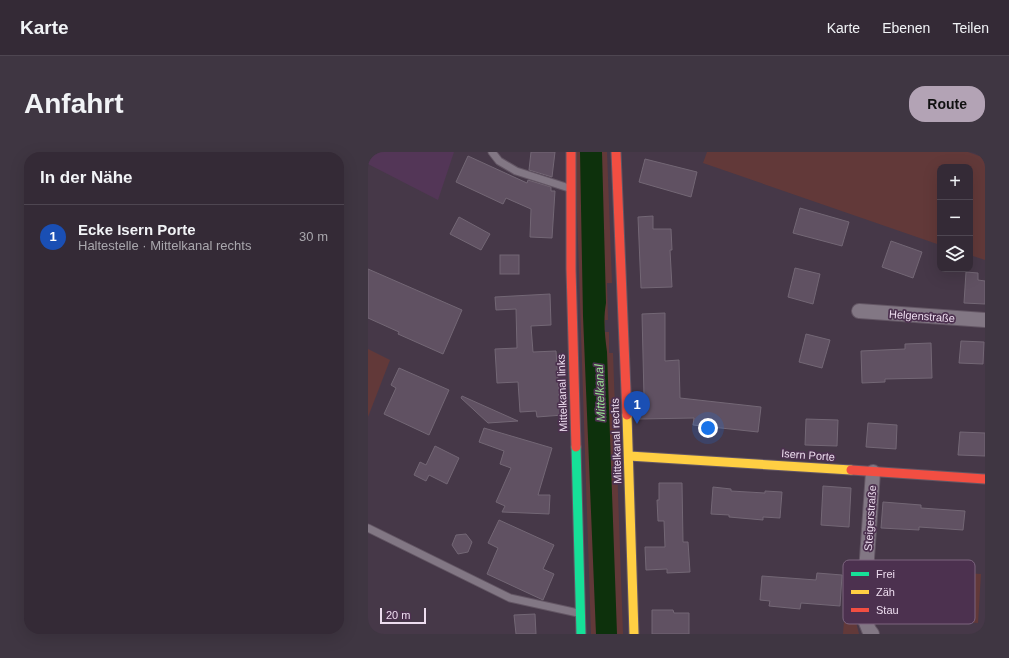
<!DOCTYPE html>
<html lang="de">
<meta charset="utf-8">
<style>
body{margin:0;font-family:Helvetica,sans-serif;background:#3f3642;color:#f1f3f6}
.controls{position:absolute;right:12px;top:12px;display:grid;overflow:hidden;border-radius:8px;box-shadow:0 4px 16px #0002}
.controls button{width:36px;height:36px;display:grid;place-items:center;padding:0;border:0;border-bottom:1px solid #4e4651;background:#342a36;color:#f1f3f6;font:20px sans-serif}
.scale{position:absolute;left:12px;bottom:10px;width:46px;box-sizing:border-box;padding-left:4px;border:2px solid #edddef;border-top:0;font-size:11px;line-height:14px;white-space:nowrap;color:#edddef;-webkit-text-stroke:3px #4c314f;paint-order:stroke}
.you{position:absolute;left:340px;top:276px;width:14px;height:14px;margin:-10px;border:3px solid #fff;border-radius:50%;background:#1a73e8;box-shadow:0 0 0 6px #1a73e833}
.badge{display:grid;place-items:center;width:26px;height:26px;border-radius:50%;background:#b3a3b5;color:#fff;font-size:13px;font-weight:700}
.pin{position:absolute;translate:-50% -33px;filter:drop-shadow(0 1px 2px #0008)}
.pin::after{content:'';position:absolute;top:21px;width:14px;height:12px;background:inherit;clip-path:polygon(0 0,100% 0,50% 100%)}
.list{margin:0;padding:0;list-style:none}
h2{display:flex;justify-content:space-between;align-items:center;height:52px;margin:0;padding:0 16px;font-size:17px}
h2 small{font-size:13px;font-weight:400;color:#a9a7ad}
.list li{display:grid;grid-template-columns:26px 1fr auto;gap:12px;align-items:center;box-sizing:border-box;height:64px;padding:0 16px;border-top:1px solid #4e4651}
.list b{display:block;font-size:15px;white-space:nowrap}
.list p{margin:0;font-size:13px;white-space:nowrap;color:#a9a7ad}
.list em{font-size:13px;font-style:normal;color:#a9a7ad}
.icon{flex:none;width:22px;height:22px;fill:none;stroke:currentColor;stroke-width:2;stroke-linecap:round;stroke-linejoin:round}
.map{position:relative;flex:none;width:617px;height:482px;overflow:hidden;border-radius:16px}
header{display:flex;align-items:center;gap:24px;box-sizing:border-box;height:56px;padding:0 20px;background:#342a36;border-bottom:1px solid #4e4651}
header strong{font-size:19px}
nav{display:flex;gap:22px;margin-inline-start:auto;font-size:14px}
.intro{display:flex;align-items:center;justify-content:space-between;box-sizing:border-box;height:96px;padding:0 24px}
h1{margin:0;font-size:28px}
.button{padding:10px 18px;border-radius:16px;background:#b3a3b5;color:#111;font-size:14px;font-weight:700}
main{display:flex;gap:24px;padding:0 24px}
aside{flex:1;background:#342a36;border-radius:16px;box-shadow:0 4px 16px #0002}
.map>svg:first-child{display:block}
.built{fill:#533657}
.green{fill:#623939}
.water{fill:#0d310c}
.building{fill:#605162;stroke:#736775}
.lines{fill:none;stroke-linecap:round;stroke-linejoin:round}
.lane-casing{stroke:#635664;stroke-width:9}
.street-casing{stroke:#635664;stroke-width:16}
.fast-casing{stroke:#635664;stroke-width:11}
.slow-casing{stroke:#635664;stroke-width:11}
.jam-casing{stroke:#635664;stroke-width:11}
.lane{stroke:#827784;stroke-width:7}
.street{stroke:#827784;stroke-width:14}
.fast{stroke:#16e098;stroke-width:9}
.slow{stroke:#ffcf43;stroke-width:9}
.jam{stroke:#f24e42;stroke-width:9}
.labels{text-anchor:middle;dominant-baseline:central;stroke-width:3.5;stroke-linejoin:round;paint-order:stroke}
.street-label{font-size:11px;fill:#edddef;stroke:#4c314f}
.water-label{font-size:12px;font-style:italic;fill:#98e292;stroke:#4c314f}
.key{fill:#4c314f;stroke:#7c657f;stroke-width:1}
.key-label{font-size:11px;fill:#edddef}
</style>
<header>
<strong>Karte</strong>
<nav><a>Karte</a><a>Ebenen</a><a>Teilen</a></nav>
</header>
<div class="intro"><h1>Anfahrt</h1><a class="button">Route</a></div>
<main>
<aside>
<h2>In der Nähe<small></small></h2>
<ul class="list">
<li><span class="badge" style="background:#1a4fb4">1</span><div><b>Ecke Isern Porte</b><p>Haltestelle · Mittelkanal rechts</p></div><em>30 m</em></li>
</ul>
</aside>
<div class="map">
<svg width="617" height="482" viewBox="0 0 617 482">
<rect width="100%" height="100%" fill="#463848"/>
<polygon class="built" points="0,0 86,0 70,48 0,12"/>
<g class="green">
<polygon points="207,0 239,0 244,131 239,131 240,168 237,168 237,180 241,180 241,201 245,201 255,482 223,482"/>
<polygon points="339,0 600,0 617,6 617,108 602,103 602,15 572,15 572,93 335,11"/>
<polygon points="0,197 22,208 0,265"/>
<polygon points="507,415 613,422 610,471 504,464"/>
<polygon points="476,469 488,470 491,482 475,482"/>
</g>
<path class="water" d="M212,0h22l4,151c-3,17 -1,33 1,49l10,282h-21l-13,-318z"/>
<g class="building">
<polygon points="163,0 187,0 184,25 161,18"/>
<polygon points="100,4 159,31 160,28 183,35 183,39 187,39 184,86 162,85 163,57 138,46 135,52 88,30"/>
<polygon points="277,7 329,20 323,45 271,30"/>
<polygon points="432,56 481,70 474,94 425,81"/>
<polygon points="285,64 285,77 303,77 304,98 302,98 304,135 273,136 270,65"/>
<polygon points="91,65 122,82 113,98 82,82"/>
<polygon points="523,89 554,100 545,126 514,115"/>
<rect x="132" y="103" width="19" height="19"/>
<polygon points="427,116 452,122 445,152 420,145"/>
<polygon points="0,117 94,158 75,202 30,182 31,180 0,166"/>
<polygon points="598,120 610,121 610,128 617,129 617,152 596,151"/>
<polygon points="182,142 183,173 163,174 165,200 188,199 191,244 194,243 195,263 169,265 168,259 152,260 150,230 129,231 127,197 149,196 148,157 128,158 127,145"/>
<polygon points="297,161 297,209 311,208 312,246 393,255 390,280 325,273 326,266 271,267 270,245 276,245 274,162"/>
<polygon points="438,182 462,188 454,216 431,210"/>
<polygon points="593,189 616,190 615,212 591,211"/>
<polygon points="563,191 564,226 517,227 517,230 494,231 493,199 537,197 537,192"/>
<polygon points="31,216 81,238 61,283 16,262 28,236 23,233"/>
<polygon points="94,244 150,269 120,271 93,246"/>
<polygon points="438,267 470,268 469,294 437,293"/>
<polygon points="500,271 529,273 528,297 498,295"/>
<polygon points="116,276 184,296 170,343 182,343 181,362 134,360 137,354 128,350 143,316 132,312 136,299 111,290"/>
<polygon points="592,280 617,281 617,304 590,303"/>
<polygon points="67,294 91,306 79,332 61,323 58,329 46,323 52,310 58,313"/>
<polygon points="291,331 314,331 315,390 320,390 322,420 299,421 299,417 278,418 277,395 297,395 296,369 290,369 289,348 291,348"/>
<polygon points="455,334 483,336 481,375 453,373"/>
<polygon points="345,335 363,337 363,339 397,341 397,339 414,340 412,366 395,365 395,368 361,365 361,363 343,362"/>
<polygon points="515,350 553,353 553,356 597,359 595,378 551,375 551,378 513,376"/>
<polygon points="131,368 186,393 175,417 186,422 175,448 119,422 130,396 120,391"/>
<polygon points="98,382 104,390 100,400 90,402 84,393 88,383"/>
<polygon points="449,421 474,423 472,454 433,451 432,457 401,454 402,449 392,448 394,424 448,428"/>
<polygon points="284,458 305,458 306,461 321,461 321,482 284,482"/>
<polygon points="167,462 168,482 148,482 146,463"/>
</g>
<g class="lines">
<g class="lane-casing">
<g id="lane">
<polyline points="124,0 131,9 148,19 201,36"/>
<polyline points="0,376 142,446 210,461"/>
</g>
</g>
<g class="street-casing">
<g id="street">
<polyline points="491,159 617,168"/>
<polyline points="504,482 501,478 495,463 505,320"/>
</g>
</g>
<g class="fast-casing">
<polyline id="fast" points="208,295 213,482"/>
</g>
<g class="slow-casing">
<g id="slow">
<polyline points="259,263 266,482"/>
<polyline points="261,304 483,318"/>
</g>
</g>
<g class="jam-casing">
<g id="jam">
<polyline points="203,0 203,117 208,295"/>
<polyline points="248,0 259,263"/>
<polyline points="483,318 617,327"/>
</g>
</g>
<use href="#lane" class="lane"/>
<use href="#street" class="street"/>
<use href="#fast" class="fast"/>
<use href="#slow" class="slow"/>
<use href="#jam" class="jam"/>
</g>
<g class="labels">
<g class="street-label">
<text transform="translate(554 164) rotate(4)">Helgenstraße</text>
<text transform="translate(194 241) rotate(-92)">Mittelkanal links</text>
<text transform="translate(248 289) rotate(-92)">Mittelkanal rechts</text>
<text transform="translate(440 303) rotate(4)">Isern Porte</text>
<text transform="translate(502 366) rotate(-86)">Steigerstraße</text>
</g>
<g class="water-label">
<text transform="translate(232 241) rotate(-92)">Mittelkanal</text>
</g>
</g>
<rect x="475" y="408" width="132" height="64" rx="6" class="key"/>
<rect x="483" y="420" width="18" height="4" fill="#16e098"/>
<rect x="483" y="438" width="18" height="4" fill="#ffcf43"/>
<rect x="483" y="456" width="18" height="4" fill="#f24e42"/>
<g class="key-label">
<text x="508" y="426">Frei</text>
<text x="508" y="444">Zäh</text>
<text x="508" y="462">Stau</text>
</g>
</svg>
<div class="controls">
<button>+</button>
<button>−</button>
<button><svg class="icon" aria-label="layers" viewBox="0 0 24 24"><path d="M12 4l9 5-9 5-9-5zM3 14l9 5 9-5"/></svg></button>
</div>
<div class="scale">20 m</div>
<div class="you"></div>
<div class="pin badge" style="left:269px;top:272px;background:#1a4fb4">1</div>
</div>
</main>
